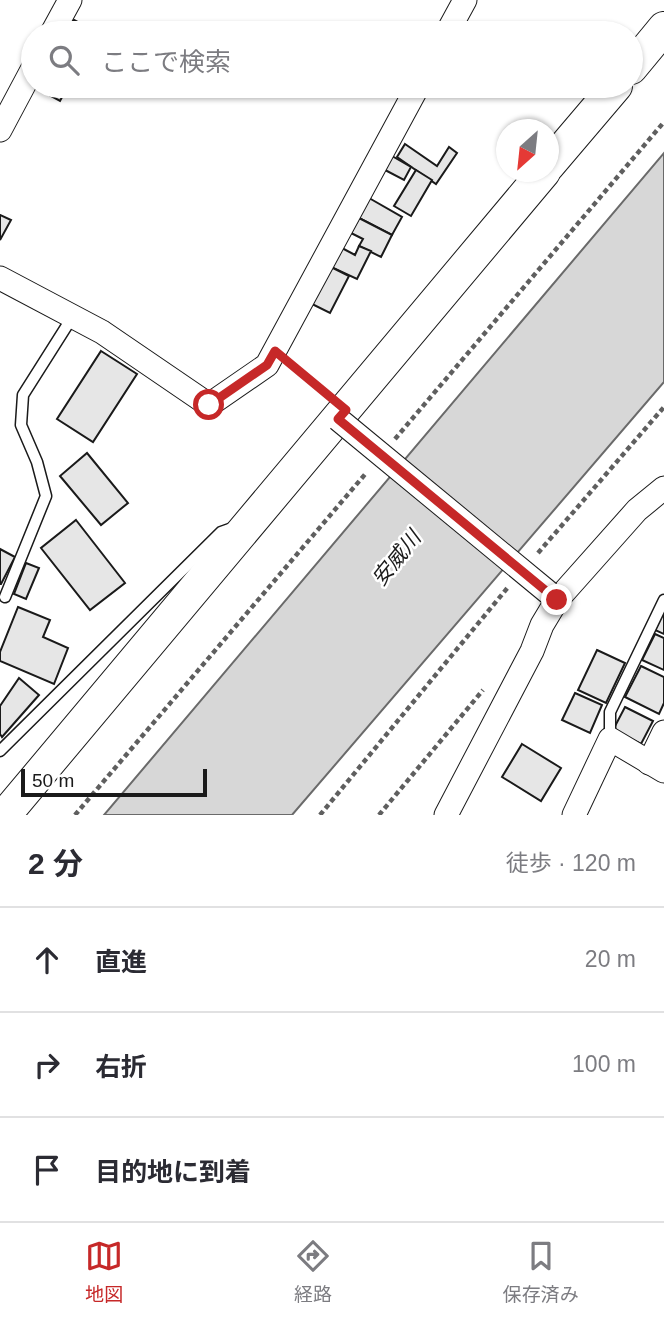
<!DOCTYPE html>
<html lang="ja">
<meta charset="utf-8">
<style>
body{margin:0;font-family:Arial,"Noto Sans JP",sans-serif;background:#f7f7f7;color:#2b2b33}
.compass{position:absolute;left:496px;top:119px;width:63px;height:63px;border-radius:50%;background:#fff;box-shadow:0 2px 5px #0004;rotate:207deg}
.scale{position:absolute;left:21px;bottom:18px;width:186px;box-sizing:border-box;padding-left:7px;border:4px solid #1a1a1a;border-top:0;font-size:19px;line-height:24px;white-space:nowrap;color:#1a1a1a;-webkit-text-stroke:5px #fff;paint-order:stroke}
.stop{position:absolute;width:21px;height:21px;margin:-16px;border:5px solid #c62828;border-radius:50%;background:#fff}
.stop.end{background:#c62828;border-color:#fff;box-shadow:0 2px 7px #0008}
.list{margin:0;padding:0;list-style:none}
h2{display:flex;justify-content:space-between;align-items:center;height:91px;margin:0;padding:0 28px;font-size:30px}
h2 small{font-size:23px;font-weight:400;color:#7c7c81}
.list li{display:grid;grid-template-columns:46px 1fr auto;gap:21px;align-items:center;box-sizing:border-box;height:105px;padding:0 28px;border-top:2px solid #e1e1e2}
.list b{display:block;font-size:26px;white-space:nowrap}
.list em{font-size:23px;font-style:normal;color:#7c7c81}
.icon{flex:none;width:38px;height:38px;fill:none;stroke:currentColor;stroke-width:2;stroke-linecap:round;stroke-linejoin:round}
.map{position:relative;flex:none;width:664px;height:815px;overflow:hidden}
.search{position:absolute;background:#fff;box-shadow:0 2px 5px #0004;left:21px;right:21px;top:21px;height:77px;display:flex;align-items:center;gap:18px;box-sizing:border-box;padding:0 24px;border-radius:38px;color:#7c7c81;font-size:26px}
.sheet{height:406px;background:#fff}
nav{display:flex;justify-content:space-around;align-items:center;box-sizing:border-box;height:98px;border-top:2px solid #e1e1e2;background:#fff;font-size:19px;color:#7c7c81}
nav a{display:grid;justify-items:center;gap:4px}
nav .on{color:#c62828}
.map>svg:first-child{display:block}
.water{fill:#d7d7d7;stroke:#6a6a6a;stroke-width:2}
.building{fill:#e6e6e6;stroke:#1a1a1a;stroke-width:2}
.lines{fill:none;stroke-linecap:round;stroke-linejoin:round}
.lane-casing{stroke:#1a1a1a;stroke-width:13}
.street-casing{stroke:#1a1a1a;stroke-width:25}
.secondary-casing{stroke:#1a1a1a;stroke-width:34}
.path{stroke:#5f5f5f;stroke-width:4.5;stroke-dasharray:5 3.5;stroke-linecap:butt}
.lane{stroke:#fff;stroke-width:10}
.street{stroke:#fff;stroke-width:23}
.secondary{stroke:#fff;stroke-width:32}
.street-bridge-casing{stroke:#1a1a1a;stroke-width:25;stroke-linecap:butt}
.street-bridge{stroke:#fff;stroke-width:23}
.route{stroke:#c62828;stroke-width:9}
.labels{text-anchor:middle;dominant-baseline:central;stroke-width:5;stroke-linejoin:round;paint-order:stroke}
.water-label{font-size:21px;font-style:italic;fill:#1a1a1a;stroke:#fff}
</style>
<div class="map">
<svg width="664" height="815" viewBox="0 0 664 815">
<rect width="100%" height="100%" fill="#fff"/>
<polygon class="water" points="664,153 664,382 292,815 104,815"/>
<g class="building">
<polygon points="74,20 96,32 96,33 66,33"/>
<polygon points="42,86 68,86 60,101 40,90"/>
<polygon points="405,144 437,166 449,147 457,153 436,184 397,157"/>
<polygon points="392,156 411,167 404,180 385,170"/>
<polygon points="416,170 432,180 411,216 394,206"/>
<polygon points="369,198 402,217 392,235 359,218"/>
<polygon points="0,215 11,220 0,240"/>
<polygon points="359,218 392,235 381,257 359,246 363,239 351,233"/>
<polygon points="359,246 371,251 357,279 331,267 340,247 355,255"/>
<polygon points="331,267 349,276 330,313 312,304"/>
<polygon points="101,351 137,374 93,442 57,419"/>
<polygon points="87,453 128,503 101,525 60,476"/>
<polygon points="76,520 125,583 90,610 41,548"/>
<polygon points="0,549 15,557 1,584 0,584"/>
<polygon points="26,563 39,568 26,599 14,594"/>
<polygon points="18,607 50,620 43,637 68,648 54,684 0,661 0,652"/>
<polygon points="664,611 664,634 655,630"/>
<polygon points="655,634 664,638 664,670 642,660"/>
<polygon points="597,650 625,663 606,703 578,690"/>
<polygon points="641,666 664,677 664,703 659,714 625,697"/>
<polygon points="19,678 39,695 2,737 0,734 0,706"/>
<polygon points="575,693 602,705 590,733 562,720"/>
<polygon points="625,707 653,721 641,744 613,730"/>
<polygon points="522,744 561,768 541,801 502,777"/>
</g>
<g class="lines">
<g class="lane-casing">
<g id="lane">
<polyline points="5,597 46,496 37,462 21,425 23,395 73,316"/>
<polyline points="610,739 610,712 664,600"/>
<polyline points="0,751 221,532 235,527"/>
</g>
</g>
<g class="street-casing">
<g id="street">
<polyline points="52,33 70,0"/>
<polyline points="447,33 465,0"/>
<polyline points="0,130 33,68"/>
<polyline points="0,278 102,332 209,405 267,365 418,86"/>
<polyline points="649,763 664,732"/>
<polyline points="446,815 532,651 542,625 557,600 637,510 664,488"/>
<polyline points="574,815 610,739 664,771"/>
</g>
</g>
<g class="secondary-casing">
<g id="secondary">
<polyline points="631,68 664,28"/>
<polyline points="548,166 616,86"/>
<polyline points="5,815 544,172"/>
</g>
</g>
<g class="path">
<polyline points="292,366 326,394"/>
<polyline points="395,439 664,122"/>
<polyline points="538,553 664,407"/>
<polyline points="75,815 367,472"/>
<polyline points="320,815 509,586"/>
<polyline points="379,815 483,690"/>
</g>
<use href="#lane" class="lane"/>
<use href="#street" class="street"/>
<use href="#secondary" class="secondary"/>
<g class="street-bridge-casing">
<polyline id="street-bridge" points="338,419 549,593"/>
</g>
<use href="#street-bridge" class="street-bridge"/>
</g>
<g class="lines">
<polyline class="route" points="209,405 267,365 275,351 346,410 338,419 557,600"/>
</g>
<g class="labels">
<g class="water-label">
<text transform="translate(396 558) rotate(-51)">安威川</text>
</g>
</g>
</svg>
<svg class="compass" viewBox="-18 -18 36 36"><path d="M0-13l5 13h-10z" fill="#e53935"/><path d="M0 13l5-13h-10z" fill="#7c7c81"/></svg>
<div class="scale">50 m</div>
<div class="stop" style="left:209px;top:405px"></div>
<div class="stop end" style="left:557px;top:600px"></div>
<div class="search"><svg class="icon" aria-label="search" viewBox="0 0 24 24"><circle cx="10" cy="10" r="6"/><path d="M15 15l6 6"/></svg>ここで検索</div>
</div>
<section class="sheet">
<h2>2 分<small>徒歩 · 120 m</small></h2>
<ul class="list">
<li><svg class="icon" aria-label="ahead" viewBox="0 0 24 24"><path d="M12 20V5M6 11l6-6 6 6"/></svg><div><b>直進</b></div><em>20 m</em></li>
<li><svg class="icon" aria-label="right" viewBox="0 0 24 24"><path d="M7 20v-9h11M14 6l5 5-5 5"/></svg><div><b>右折</b></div><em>100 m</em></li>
<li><svg class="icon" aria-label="arrive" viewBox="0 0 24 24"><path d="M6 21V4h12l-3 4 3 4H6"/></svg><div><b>目的地に到着</b></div></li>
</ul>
</section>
<nav>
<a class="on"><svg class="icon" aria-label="map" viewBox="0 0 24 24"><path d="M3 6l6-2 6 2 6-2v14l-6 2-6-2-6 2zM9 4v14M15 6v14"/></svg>地図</a>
<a><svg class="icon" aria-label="directions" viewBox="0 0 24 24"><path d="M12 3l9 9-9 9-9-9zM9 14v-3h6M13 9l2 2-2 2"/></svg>経路</a>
<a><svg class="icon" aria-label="saved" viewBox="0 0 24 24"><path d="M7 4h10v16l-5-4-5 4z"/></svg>保存済み</a>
</nav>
